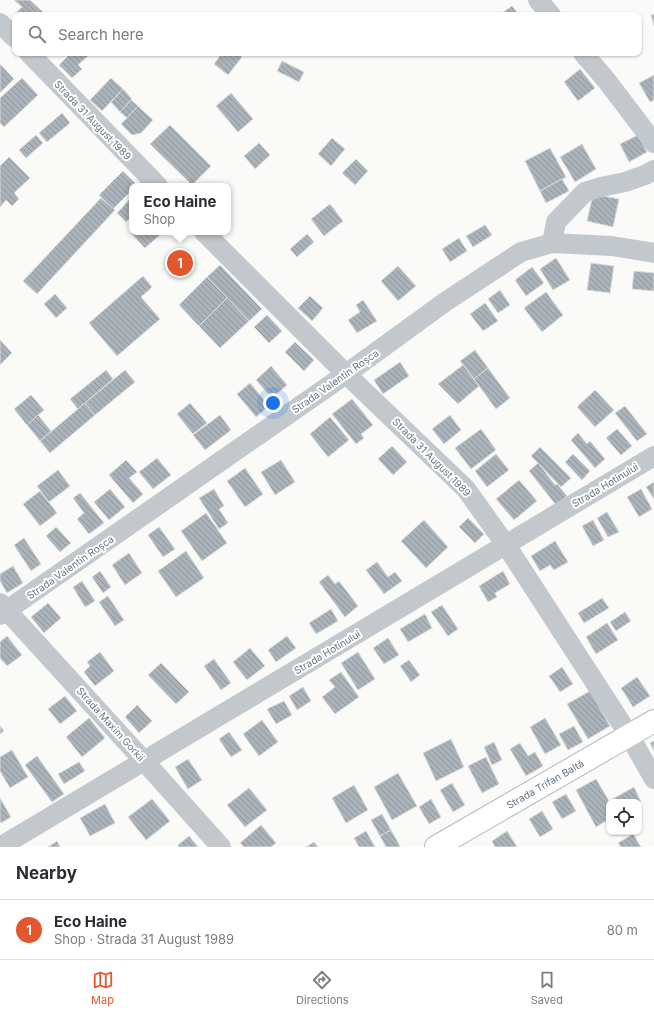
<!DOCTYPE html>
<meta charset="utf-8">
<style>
body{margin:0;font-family:Inter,sans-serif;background:#f7f7f7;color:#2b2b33}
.controls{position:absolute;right:12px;bottom:12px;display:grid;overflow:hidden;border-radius:8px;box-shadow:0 1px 3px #0004}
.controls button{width:36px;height:36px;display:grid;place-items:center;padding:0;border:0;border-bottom:1px solid #e1e1e2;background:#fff;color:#2b2b33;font:20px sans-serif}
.you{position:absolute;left:273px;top:403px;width:14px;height:14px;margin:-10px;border:3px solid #fff;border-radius:50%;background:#1a73e8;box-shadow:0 0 0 6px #1a73e833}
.badge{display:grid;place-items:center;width:26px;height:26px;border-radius:50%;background:#e4572e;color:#fff;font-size:13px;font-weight:700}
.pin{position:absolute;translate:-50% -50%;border:2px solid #fff;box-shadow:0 1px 4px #0006}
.popup{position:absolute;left:129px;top:183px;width:102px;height:52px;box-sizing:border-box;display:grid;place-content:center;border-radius:8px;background:#fff;filter:drop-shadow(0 1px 3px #0005);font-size:13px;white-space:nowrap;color:#7c7c81}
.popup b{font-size:15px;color:#2b2b33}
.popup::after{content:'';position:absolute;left:50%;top:100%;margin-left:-8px;border:8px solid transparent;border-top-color:#fff}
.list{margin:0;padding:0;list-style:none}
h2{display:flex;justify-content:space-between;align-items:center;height:52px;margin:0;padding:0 16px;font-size:17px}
h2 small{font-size:13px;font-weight:400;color:#7c7c81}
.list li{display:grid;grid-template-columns:26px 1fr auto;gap:12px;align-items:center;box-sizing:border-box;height:60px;padding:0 16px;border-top:1px solid #e1e1e2}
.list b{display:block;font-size:15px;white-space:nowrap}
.list p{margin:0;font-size:13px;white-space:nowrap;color:#7c7c81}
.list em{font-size:13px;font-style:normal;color:#7c7c81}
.icon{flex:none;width:22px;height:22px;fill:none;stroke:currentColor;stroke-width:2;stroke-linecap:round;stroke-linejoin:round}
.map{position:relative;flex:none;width:654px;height:847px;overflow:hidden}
.search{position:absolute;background:#fff;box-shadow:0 1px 3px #0004;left:12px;right:12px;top:12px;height:44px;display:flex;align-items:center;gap:10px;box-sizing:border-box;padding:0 14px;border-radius:8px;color:#7c7c81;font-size:15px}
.sheet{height:112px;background:#fff}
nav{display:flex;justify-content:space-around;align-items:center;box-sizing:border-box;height:56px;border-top:1px solid #e1e1e2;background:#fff;font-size:11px;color:#7c7c81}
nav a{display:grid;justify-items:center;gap:2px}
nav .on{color:#e4572e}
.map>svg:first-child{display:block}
.building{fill:url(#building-back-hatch);stroke:#dcdcda}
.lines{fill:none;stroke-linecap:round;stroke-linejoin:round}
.major-casing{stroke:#b5babe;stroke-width:24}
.minor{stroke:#c3c8cc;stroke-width:20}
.major{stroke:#fff;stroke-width:22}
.labels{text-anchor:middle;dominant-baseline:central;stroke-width:4;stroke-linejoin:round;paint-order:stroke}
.street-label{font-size:10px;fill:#657683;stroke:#fff}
</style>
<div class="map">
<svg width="654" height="847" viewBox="0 0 654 847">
<defs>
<pattern id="building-back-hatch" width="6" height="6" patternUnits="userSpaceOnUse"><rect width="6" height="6" fill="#aab3b9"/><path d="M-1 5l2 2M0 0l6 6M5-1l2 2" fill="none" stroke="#8e969c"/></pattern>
</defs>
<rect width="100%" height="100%" fill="#fafaf8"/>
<g class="building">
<polygon points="14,0 30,0 45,14 44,15 15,15 15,16 14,15 22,7"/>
<polygon points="512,6 519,15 499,15"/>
<polygon points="654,14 654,26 651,15"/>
<polygon points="71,53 85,53 88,56 78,65 82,69 72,78 59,65"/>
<polygon points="222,53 238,53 242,57 228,75 214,64"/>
<polygon points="282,61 304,72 299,82 277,71"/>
<polygon points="0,64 14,79 0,93"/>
<polygon points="580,69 595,88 578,101 564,82"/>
<polygon points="654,75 654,100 650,102 639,83"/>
<polygon points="22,78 38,95 4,127 0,123 0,98"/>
<polygon points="111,78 123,89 102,111 90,100"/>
<polygon points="123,89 132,99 120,112 111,102"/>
<polygon points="231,93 253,119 238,132 216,106"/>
<polygon points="131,100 138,106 127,118 120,112"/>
<polygon points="138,106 153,120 141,133 132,135 121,124"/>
<polygon points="62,113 70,123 47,142 39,133"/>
<polygon points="170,125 211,166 192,185 150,144"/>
<polygon points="36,135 43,143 26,158 19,150"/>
<polygon points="638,135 647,152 629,162 620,144"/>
<polygon points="332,138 345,149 331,166 318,154"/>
<polygon points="259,143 270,155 255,169 244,156"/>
<polygon points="582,144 596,169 575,182 560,157"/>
<polygon points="550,148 566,177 540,191 525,161"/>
<polygon points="9,157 30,178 14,193 19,199 12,206 6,200 0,207 0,166"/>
<polygon points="356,159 368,171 355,185 342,173"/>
<polygon points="123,171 137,185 136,186 132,186 132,190 113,209 99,195"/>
<polygon points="562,179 569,191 546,203 540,191"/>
<polygon points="593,194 619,199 613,227 587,221"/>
<polygon points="132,197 132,216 126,222 117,213"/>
<polygon points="101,198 115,210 37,294 23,281"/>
<polygon points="330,204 343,221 324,236 311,219"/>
<polygon points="485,225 492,235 473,247 466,236"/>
<polygon points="132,232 161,232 162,233 145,248 131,233"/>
<polygon points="307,234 314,242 297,257 290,249"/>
<polygon points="459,238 467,251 450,262 442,249"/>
<polygon points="556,258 570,280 553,290 540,269"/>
<polygon points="591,263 614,266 610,293 587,290"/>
<polygon points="220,265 262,309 249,321 207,277"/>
<polygon points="398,266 416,286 398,301 381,281"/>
<polygon points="532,267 544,283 526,296 515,280"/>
<polygon points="634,271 654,273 654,291 632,289"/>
<polygon points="143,276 152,287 141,297 160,319 117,356 89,323"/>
<polygon points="207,277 227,298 199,326 179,305"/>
<polygon points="500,290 510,305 498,313 488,299"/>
<polygon points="546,292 563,315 542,332 524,308"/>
<polygon points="55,294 67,308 56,318 44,304"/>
<polygon points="310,296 323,308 312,321 298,308"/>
<polygon points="227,298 249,321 220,348 199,326"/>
<polygon points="363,300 377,321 357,333 348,320 360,312 356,305"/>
<polygon points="485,303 498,321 483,331 470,314"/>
<polygon points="267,315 282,331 269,343 254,327"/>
<polygon points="0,340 12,353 0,365"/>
<polygon points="295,342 314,360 304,371 285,352"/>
<polygon points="475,350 488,368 474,379 460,361"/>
<polygon points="400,362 409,376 383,394 374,380"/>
<polygon points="463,365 479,386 458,404 438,384"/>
<polygon points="271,366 287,385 272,398 256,380"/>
<polygon points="488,368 510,398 496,409 474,379"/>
<polygon points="106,370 113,379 78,409 70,399"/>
<polygon points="125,370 135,382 95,415 85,403"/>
<polygon points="250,383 269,406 256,417 237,394"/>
<polygon points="595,390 614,410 595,427 577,407"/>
<polygon points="31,395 44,410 27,425 14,409"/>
<polygon points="352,399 373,425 361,434 364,438 356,444 332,414"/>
<polygon points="85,403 95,415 50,453 40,441"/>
<polygon points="190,403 207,423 193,434 177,414"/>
<polygon points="625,406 647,434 637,441 615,413"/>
<polygon points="38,415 51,431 40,441 27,425"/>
<polygon points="220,415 231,430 205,450 193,435"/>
<polygon points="450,415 461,430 444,444 432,429"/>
<polygon points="330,417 349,440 328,457 310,434"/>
<polygon points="481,429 496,450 471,469 455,448"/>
<polygon points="617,429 632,446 621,455 606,438"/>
<polygon points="578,433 587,444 590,441 605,459 595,468 571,440"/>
<polygon points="392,446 407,462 393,475 378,459"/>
<polygon points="540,447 571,478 561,487 531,456"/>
<polygon points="496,454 509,470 487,487 475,471"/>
<polygon points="573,454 590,471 582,480 565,462"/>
<polygon points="157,458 171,475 153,489 139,472"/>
<polygon points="126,460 137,472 129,478 143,494 133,503 109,475"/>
<polygon points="281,460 295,482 275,495 261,472"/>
<polygon points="538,463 555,485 557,484 567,496 556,505 529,471"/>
<polygon points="245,468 263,494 245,507 227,481"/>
<polygon points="58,470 70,486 49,502 37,486"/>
<polygon points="519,480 537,501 514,520 496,499"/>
<polygon points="654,482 654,499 646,487"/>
<polygon points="110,489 125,507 109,520 94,502"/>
<polygon points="214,489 224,506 219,509 228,523 219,529 199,498"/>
<polygon points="641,489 652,509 639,517 627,497"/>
<polygon points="40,491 57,513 40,526 23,504"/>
<polygon points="80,493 104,523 89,534 77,519 84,513 73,498"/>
<polygon points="607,512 619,532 608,537 597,518"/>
<polygon points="206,513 227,543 202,561 181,531"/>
<polygon points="468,518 484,534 475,543 459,527"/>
<polygon points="424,520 448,547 426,568 401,541"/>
<polygon points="593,520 604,540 593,546 582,526"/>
<polygon points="56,527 71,543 60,552 46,536"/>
<polygon points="159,527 175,549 163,557 148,535"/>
<polygon points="24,538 41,564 31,571 14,545"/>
<polygon points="555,541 568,562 554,570 550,565 540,571 531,556"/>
<polygon points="186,551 204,578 176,597 158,571"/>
<polygon points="129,553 142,573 125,585 112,565"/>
<polygon points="377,562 388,577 395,572 402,581 384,594 366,570"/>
<polygon points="13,566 23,583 7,593 0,581 0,574"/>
<polygon points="100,571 111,587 103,593 92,577"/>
<polygon points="503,571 510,584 495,593 497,597 488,602 479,586"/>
<polygon points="328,575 335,584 339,581 358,606 345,617 319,582"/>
<polygon points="82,581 95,601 85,607 73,587"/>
<polygon points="108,596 124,620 115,626 99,602"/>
<polygon points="602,598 609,608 584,623 578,613"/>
<polygon points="48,603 61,618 44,633 31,617"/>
<polygon points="442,605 458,629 448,636 431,612"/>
<polygon points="331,609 338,621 316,634 309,623"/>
<polygon points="625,612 631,621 616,631 610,622"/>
<polygon points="425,614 432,628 408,642 400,629"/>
<polygon points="607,623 618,640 596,654 586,637"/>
<polygon points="7,636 22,655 7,666 0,658 0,642"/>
<polygon points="287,636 296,648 276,662 268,650"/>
<polygon points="388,638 399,655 384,664 373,648"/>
<polygon points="250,648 265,666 247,680 233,662"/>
<polygon points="100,652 114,671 95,686 84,672 90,666 87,662"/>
<polygon points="358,652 375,679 358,690 341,663"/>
<polygon points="214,659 231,683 221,690 204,666"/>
<polygon points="409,660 420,675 411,682 400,666"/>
<polygon points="161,663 189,692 176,704 148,675"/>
<polygon points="562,667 573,684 560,692 549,676"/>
<polygon points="341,672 359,697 335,714 322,697 335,687 329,680"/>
<polygon points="637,677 650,696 633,707 621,688"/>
<polygon points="303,687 311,701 297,710 289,696"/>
<polygon points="590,691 610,726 588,739 567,704"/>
<polygon points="65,696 77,711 60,724 48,709"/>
<polygon points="284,701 292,715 276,724 267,709"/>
<polygon points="137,705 152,721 139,733 125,717"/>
<polygon points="89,718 105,738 82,757 66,737"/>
<polygon points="545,718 561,745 545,754 530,727"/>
<polygon points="262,720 278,742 259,756 243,734"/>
<polygon points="0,726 4,731 0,734"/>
<polygon points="574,726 583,742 568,750 559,734"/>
<polygon points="229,732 242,750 231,757 219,739"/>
<polygon points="451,739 464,767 436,781 423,753"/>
<polygon points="654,741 654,751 650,743"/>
<polygon points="494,742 502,760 492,765 484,747"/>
<polygon points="520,743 528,756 535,752 543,766 526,776 510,749"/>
<polygon points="12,750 28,777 10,788 0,771 0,757"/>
<polygon points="37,756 64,794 52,802 25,765"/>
<polygon points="486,757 499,784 482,793 468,766"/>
<polygon points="188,759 202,780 188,789 175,767"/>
<polygon points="79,762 85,771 64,784 58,774"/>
<polygon points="398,773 417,806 392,820 374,787"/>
<polygon points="596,779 609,801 634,787 641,802 639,803 639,802 609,802 609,819 596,827 576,790"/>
<polygon points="452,783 465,805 453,812 440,790"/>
<polygon points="354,785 368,810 346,823 332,798"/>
<polygon points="249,788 267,810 245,827 227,805"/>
<polygon points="566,794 576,811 562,819 552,802"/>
<polygon points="0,798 11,817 1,823 0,822"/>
<polygon points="152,799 170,821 146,840 128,817"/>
<polygon points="431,799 441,817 429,824 419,807"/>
<polygon points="105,804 115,823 90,836 80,818"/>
<polygon points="542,811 553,829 540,837 529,819"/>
<polygon points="382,814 391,830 380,836 371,820"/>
<polygon points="261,825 276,843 271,847 244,847 240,843"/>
<polygon points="391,830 400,846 399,847 386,847 380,836"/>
<polygon points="366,831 375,847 359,847 354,838"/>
<polygon points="507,831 517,847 495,847 492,841"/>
<polygon points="633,834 641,847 621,847 618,843"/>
<polygon points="189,836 198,847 179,847 178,845"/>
<polygon points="57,841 60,847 48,847"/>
<polygon points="314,842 318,847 306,847"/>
</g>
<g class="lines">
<g class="major-casing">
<g id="major">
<path id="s1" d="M436,847l218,-126"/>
</g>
</g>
<g class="minor">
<polyline points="538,0 551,15"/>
<polyline points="0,23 15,38"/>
<polyline points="29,53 158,186"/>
<polyline points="583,53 607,81 654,143"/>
<polyline points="204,232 346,374 466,489 506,545 629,735 654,779"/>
<polyline points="552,243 556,222 585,192 601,187 625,182 645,175 654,170"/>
<polyline points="0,603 144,761 221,847"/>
<polyline points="0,615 346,374 445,302 521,252 552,243 612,246 654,253"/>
<polyline points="0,847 654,456"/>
</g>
<use href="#major" class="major"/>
</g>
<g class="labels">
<g class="street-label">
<text transform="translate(93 120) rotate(46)">Strada 31 August 1989</text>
<text transform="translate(335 381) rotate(-35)">Strada Valentin Roșca</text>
<text transform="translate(432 457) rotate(45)">Strada 31 August 1989</text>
<text transform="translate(605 485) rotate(-31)">Strada Hotinului</text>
<text transform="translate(70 567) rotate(-35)">Strada Valentin Roșca</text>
<text transform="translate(327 652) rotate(-31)">Strada Hotinului</text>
<text transform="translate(111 724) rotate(48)">Strada Maxim Gorkii</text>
<text stroke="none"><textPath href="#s1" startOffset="126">Strada Trifan Baltă</textPath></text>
</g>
</g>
</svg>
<div class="controls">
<button><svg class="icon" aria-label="locate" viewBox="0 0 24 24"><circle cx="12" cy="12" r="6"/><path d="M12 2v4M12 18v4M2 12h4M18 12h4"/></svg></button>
</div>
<div class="you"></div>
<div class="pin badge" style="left:180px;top:263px">1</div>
<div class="popup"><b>Eco Haine</b>Shop</div>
<div class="search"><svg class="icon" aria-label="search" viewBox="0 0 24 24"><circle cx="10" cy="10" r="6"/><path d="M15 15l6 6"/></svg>Search here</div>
</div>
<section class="sheet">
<h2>Nearby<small></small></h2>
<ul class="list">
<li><span class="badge">1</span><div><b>Eco Haine</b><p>Shop · Strada 31 August 1989</p></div><em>80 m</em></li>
</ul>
</section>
<nav>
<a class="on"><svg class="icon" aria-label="map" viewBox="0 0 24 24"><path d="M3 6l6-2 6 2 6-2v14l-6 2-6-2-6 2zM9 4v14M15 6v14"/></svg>Map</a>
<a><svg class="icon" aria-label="directions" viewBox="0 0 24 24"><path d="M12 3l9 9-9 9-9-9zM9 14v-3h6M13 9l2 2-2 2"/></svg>Directions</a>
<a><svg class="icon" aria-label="saved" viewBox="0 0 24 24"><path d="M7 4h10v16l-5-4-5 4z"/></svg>Saved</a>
</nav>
